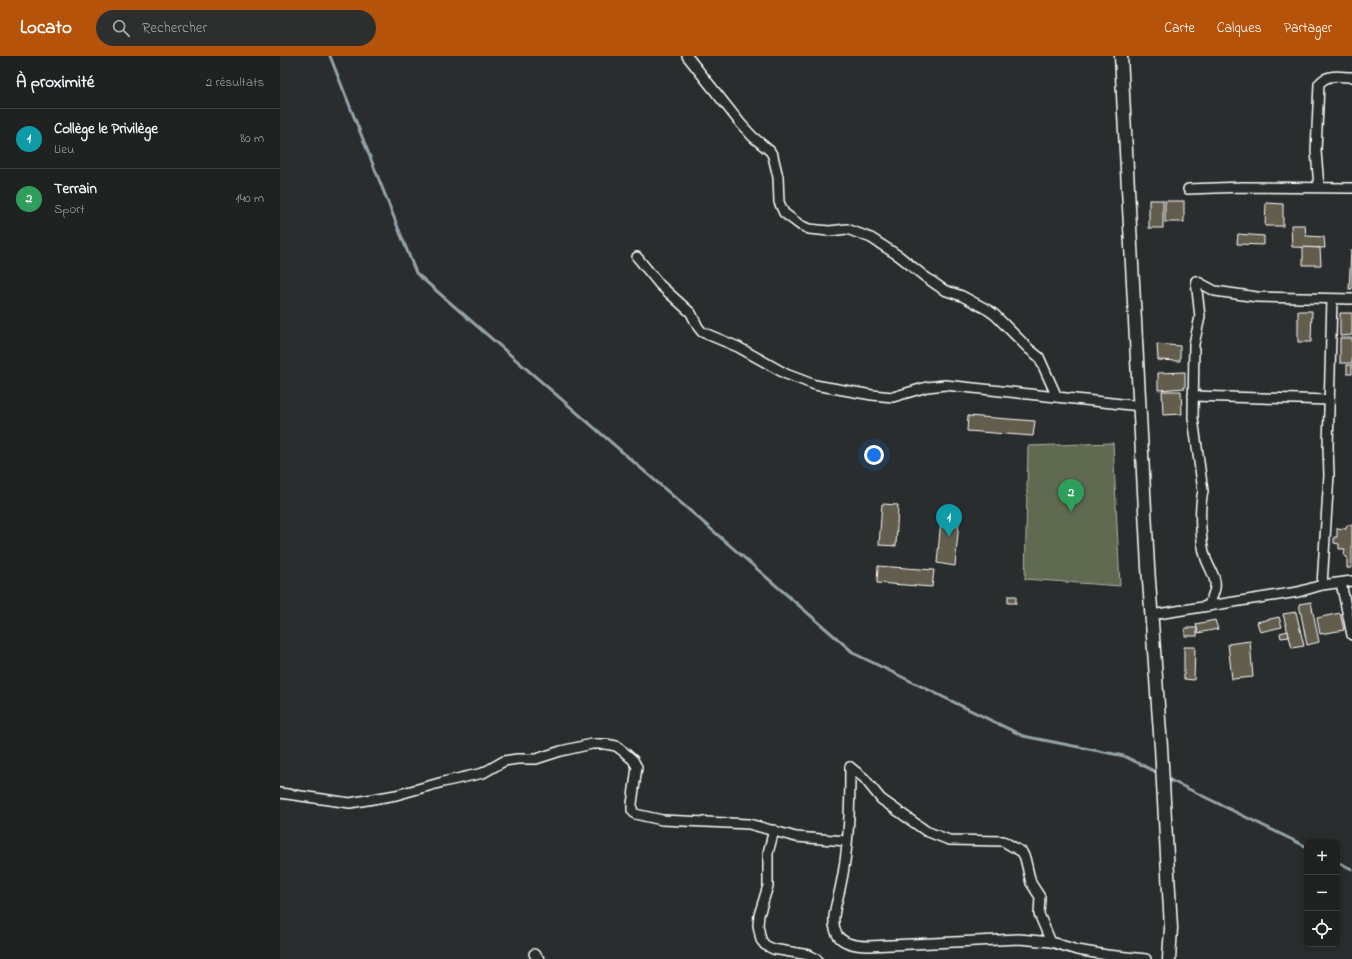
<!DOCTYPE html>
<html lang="fr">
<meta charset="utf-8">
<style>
body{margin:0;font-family:"Indie Flower",sans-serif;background:#2d2f2f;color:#f1f3f6}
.controls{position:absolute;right:12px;bottom:12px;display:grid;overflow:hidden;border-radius:6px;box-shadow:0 2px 10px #0003}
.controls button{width:36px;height:36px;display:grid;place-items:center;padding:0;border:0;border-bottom:1px solid #3d3f40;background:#202222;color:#f1f3f6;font:20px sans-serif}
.you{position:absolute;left:594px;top:399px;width:14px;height:14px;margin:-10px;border:3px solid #fff;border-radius:50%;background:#1a73e8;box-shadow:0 0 0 6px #1a73e833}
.badge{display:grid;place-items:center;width:26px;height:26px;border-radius:50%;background:#b45309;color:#fff;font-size:13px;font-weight:700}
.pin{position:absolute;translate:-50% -33px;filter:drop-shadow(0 1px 2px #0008)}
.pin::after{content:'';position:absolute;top:21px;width:14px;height:12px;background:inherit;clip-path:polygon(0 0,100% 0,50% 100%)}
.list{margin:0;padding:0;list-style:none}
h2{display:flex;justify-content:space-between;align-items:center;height:52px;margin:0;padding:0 16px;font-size:17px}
h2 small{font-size:13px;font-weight:400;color:#a2a4a5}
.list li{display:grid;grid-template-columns:26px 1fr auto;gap:12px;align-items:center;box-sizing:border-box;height:60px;padding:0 16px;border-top:1px solid #3d3f40}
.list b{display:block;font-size:15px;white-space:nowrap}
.list p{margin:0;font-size:13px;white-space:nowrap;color:#a2a4a5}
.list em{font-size:13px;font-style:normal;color:#a2a4a5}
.icon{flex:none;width:22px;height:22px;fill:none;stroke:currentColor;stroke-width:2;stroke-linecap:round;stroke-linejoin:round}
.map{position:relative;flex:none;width:1072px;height:903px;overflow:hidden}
header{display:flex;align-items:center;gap:24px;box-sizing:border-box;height:56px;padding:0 20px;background:#b45309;color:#fff}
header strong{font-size:19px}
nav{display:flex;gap:22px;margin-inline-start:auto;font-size:14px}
.search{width:280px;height:36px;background:#2d2f2f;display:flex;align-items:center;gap:10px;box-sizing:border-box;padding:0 14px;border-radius:22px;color:#a2a4a5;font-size:15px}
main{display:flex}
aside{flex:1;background:#202222}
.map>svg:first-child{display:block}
.garden{fill:#616a51;stroke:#b0b4a8}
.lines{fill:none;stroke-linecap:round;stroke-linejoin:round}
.stream{stroke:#95a4aa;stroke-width:3}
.building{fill:#645d4d;stroke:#fff}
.minor-casing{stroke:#fff;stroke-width:12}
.tertiary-casing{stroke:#fff;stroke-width:15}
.minor{stroke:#2a2d2e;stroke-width:9}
.tertiary{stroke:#2a2d2e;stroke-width:12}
</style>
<header>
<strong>Locato</strong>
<div class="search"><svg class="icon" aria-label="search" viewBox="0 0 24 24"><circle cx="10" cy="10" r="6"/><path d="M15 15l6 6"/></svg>Rechercher</div>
<nav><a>Carte</a><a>Calques</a><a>Partager</a></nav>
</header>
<main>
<aside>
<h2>À proximité<small>2 résultats</small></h2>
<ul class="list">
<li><span class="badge" style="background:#0f9aa8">1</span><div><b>Collège le Privilège</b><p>Lieu</p></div><em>80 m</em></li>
<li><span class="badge" style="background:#2e9e5b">2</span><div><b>Terrain</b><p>Sport</p></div><em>140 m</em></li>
</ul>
</aside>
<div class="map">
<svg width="1072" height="903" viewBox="0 0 1072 903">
<rect width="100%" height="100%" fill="#2a2d2e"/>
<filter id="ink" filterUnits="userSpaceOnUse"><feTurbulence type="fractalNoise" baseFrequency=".025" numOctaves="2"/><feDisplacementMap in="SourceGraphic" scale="8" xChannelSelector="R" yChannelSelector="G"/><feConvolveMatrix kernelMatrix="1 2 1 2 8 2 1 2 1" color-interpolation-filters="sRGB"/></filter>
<g filter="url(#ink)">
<polygon class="garden" points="833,387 840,530 745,523 748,390"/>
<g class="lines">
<g class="stream">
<polyline points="50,0 136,217 575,598 743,680 844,700 880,718"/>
<polyline points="886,722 1027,791"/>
<polyline points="1057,806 1072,813"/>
</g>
</g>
<g class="building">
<rect x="869" y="144" width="14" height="28"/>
<rect x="885" y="145" width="19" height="21"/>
<polygon points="986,147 1003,148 1003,170 985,170"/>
<polygon points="1011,169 1025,169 1026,180 1044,181 1045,192 1012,191"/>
<polygon points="958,178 984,180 984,189 957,188"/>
<polygon points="1023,191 1040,192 1041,209 1023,209"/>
<polygon points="1071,194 1072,194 1072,233 1069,233"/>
<polygon points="1018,255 1032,255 1031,286 1018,286"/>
<polygon points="1060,257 1072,257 1072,279 1060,280"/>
<rect x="1060" y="282" width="12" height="25"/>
<polygon points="877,288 900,290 900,305 878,304"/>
<rect x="1067" y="309" width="5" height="9"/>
<polygon points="905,316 905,332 878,334 878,317"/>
<polygon points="882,335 901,335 902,358 883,359"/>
<polygon points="688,360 755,365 753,380 687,375"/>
<polygon points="602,448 618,449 616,490 599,489"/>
<polygon points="662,453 680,455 675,510 657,507"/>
<polygon points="1067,469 1072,469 1072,512 1067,512 1067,501 1064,500 1065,493 1059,493 1059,488 1054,487 1054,481 1057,481 1057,472 1066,473"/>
<polygon points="598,510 654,514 652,531 597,527"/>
<rect x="728" y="540" width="8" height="7"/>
<polygon points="1031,546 1039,586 1027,589 1019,548"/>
<polygon points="1016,556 1024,590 1012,592 1003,558"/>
<polygon points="1060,557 1064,574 1040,578 1037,562"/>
<polygon points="999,561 1002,571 980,576 977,566"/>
<polygon points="935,564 938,573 918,577 916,568"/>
<rect x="905" y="572" width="12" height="8"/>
<polygon points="1008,575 1009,581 1001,582 1000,577"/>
<polygon points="970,585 973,621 952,623 948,588"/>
<polygon points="904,591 915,591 914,624 904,623"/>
</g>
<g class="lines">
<g class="minor-casing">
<g id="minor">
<polyline points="407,0 461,68 473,81 490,95 493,100 498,121 499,146 504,157 520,169 529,173 549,175 567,173 591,182 619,200 644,220 664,234 682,240 708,254 715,259 749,293 759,301 777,341"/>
<path d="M1039,131l-3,-36 3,-67c8,-11 21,-7 33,-7"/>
<polyline points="908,133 963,131 1072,132"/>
<polyline points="357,201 380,229 411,257 418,271 422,276 458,291 506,318 535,329 592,339 613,341 647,331 665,329 860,350"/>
<path d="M916,225l4,36 -6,27 -1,74 10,73c-4,17 -3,51 3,68 3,9 11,19 9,29 -1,6 -4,12 -7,18"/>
<polyline points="916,225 935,235 977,241 1072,243"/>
<polyline points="913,340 1049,344"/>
<polyline points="1061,527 1072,579"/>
<polyline points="1042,529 1049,419 1048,391 1052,243"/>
<polyline points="871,559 1018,536 1042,529 1072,525"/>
<path d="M570,711c0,40 -1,82 -10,122 -3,14 -11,33 -2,47 7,9 21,10 31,10l150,-7 32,3 26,8 30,5 39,4"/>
<polyline points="570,711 584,722 601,743 646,775 669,784 723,785 742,796 745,802 751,827 760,841 759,858 771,886"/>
<polyline points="0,737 70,747 116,739 163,726 203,717 224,705 237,703 256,703 281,695 312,688 326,688 336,690 344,696 353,704 357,711 352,748 352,754 355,758 382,764 469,768 516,781 566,785"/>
<polyline points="494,774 488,797 488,830 479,859 478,869 481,884 485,889 493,893 529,899 537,903"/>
<polyline points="254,898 259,903"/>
</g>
</g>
<g class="tertiary-casing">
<polyline id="tertiary" points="841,0 868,511 881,691 891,872 889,903"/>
</g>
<use href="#minor" class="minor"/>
<use href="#tertiary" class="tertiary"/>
</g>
</g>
</svg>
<div class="controls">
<button>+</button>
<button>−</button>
<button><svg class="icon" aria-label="locate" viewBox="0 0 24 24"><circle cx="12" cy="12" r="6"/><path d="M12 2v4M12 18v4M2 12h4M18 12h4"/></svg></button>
</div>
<div class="you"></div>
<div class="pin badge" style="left:669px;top:481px;background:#0f9aa8">1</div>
<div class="pin badge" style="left:791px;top:456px;background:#2e9e5b">2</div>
</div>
</main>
